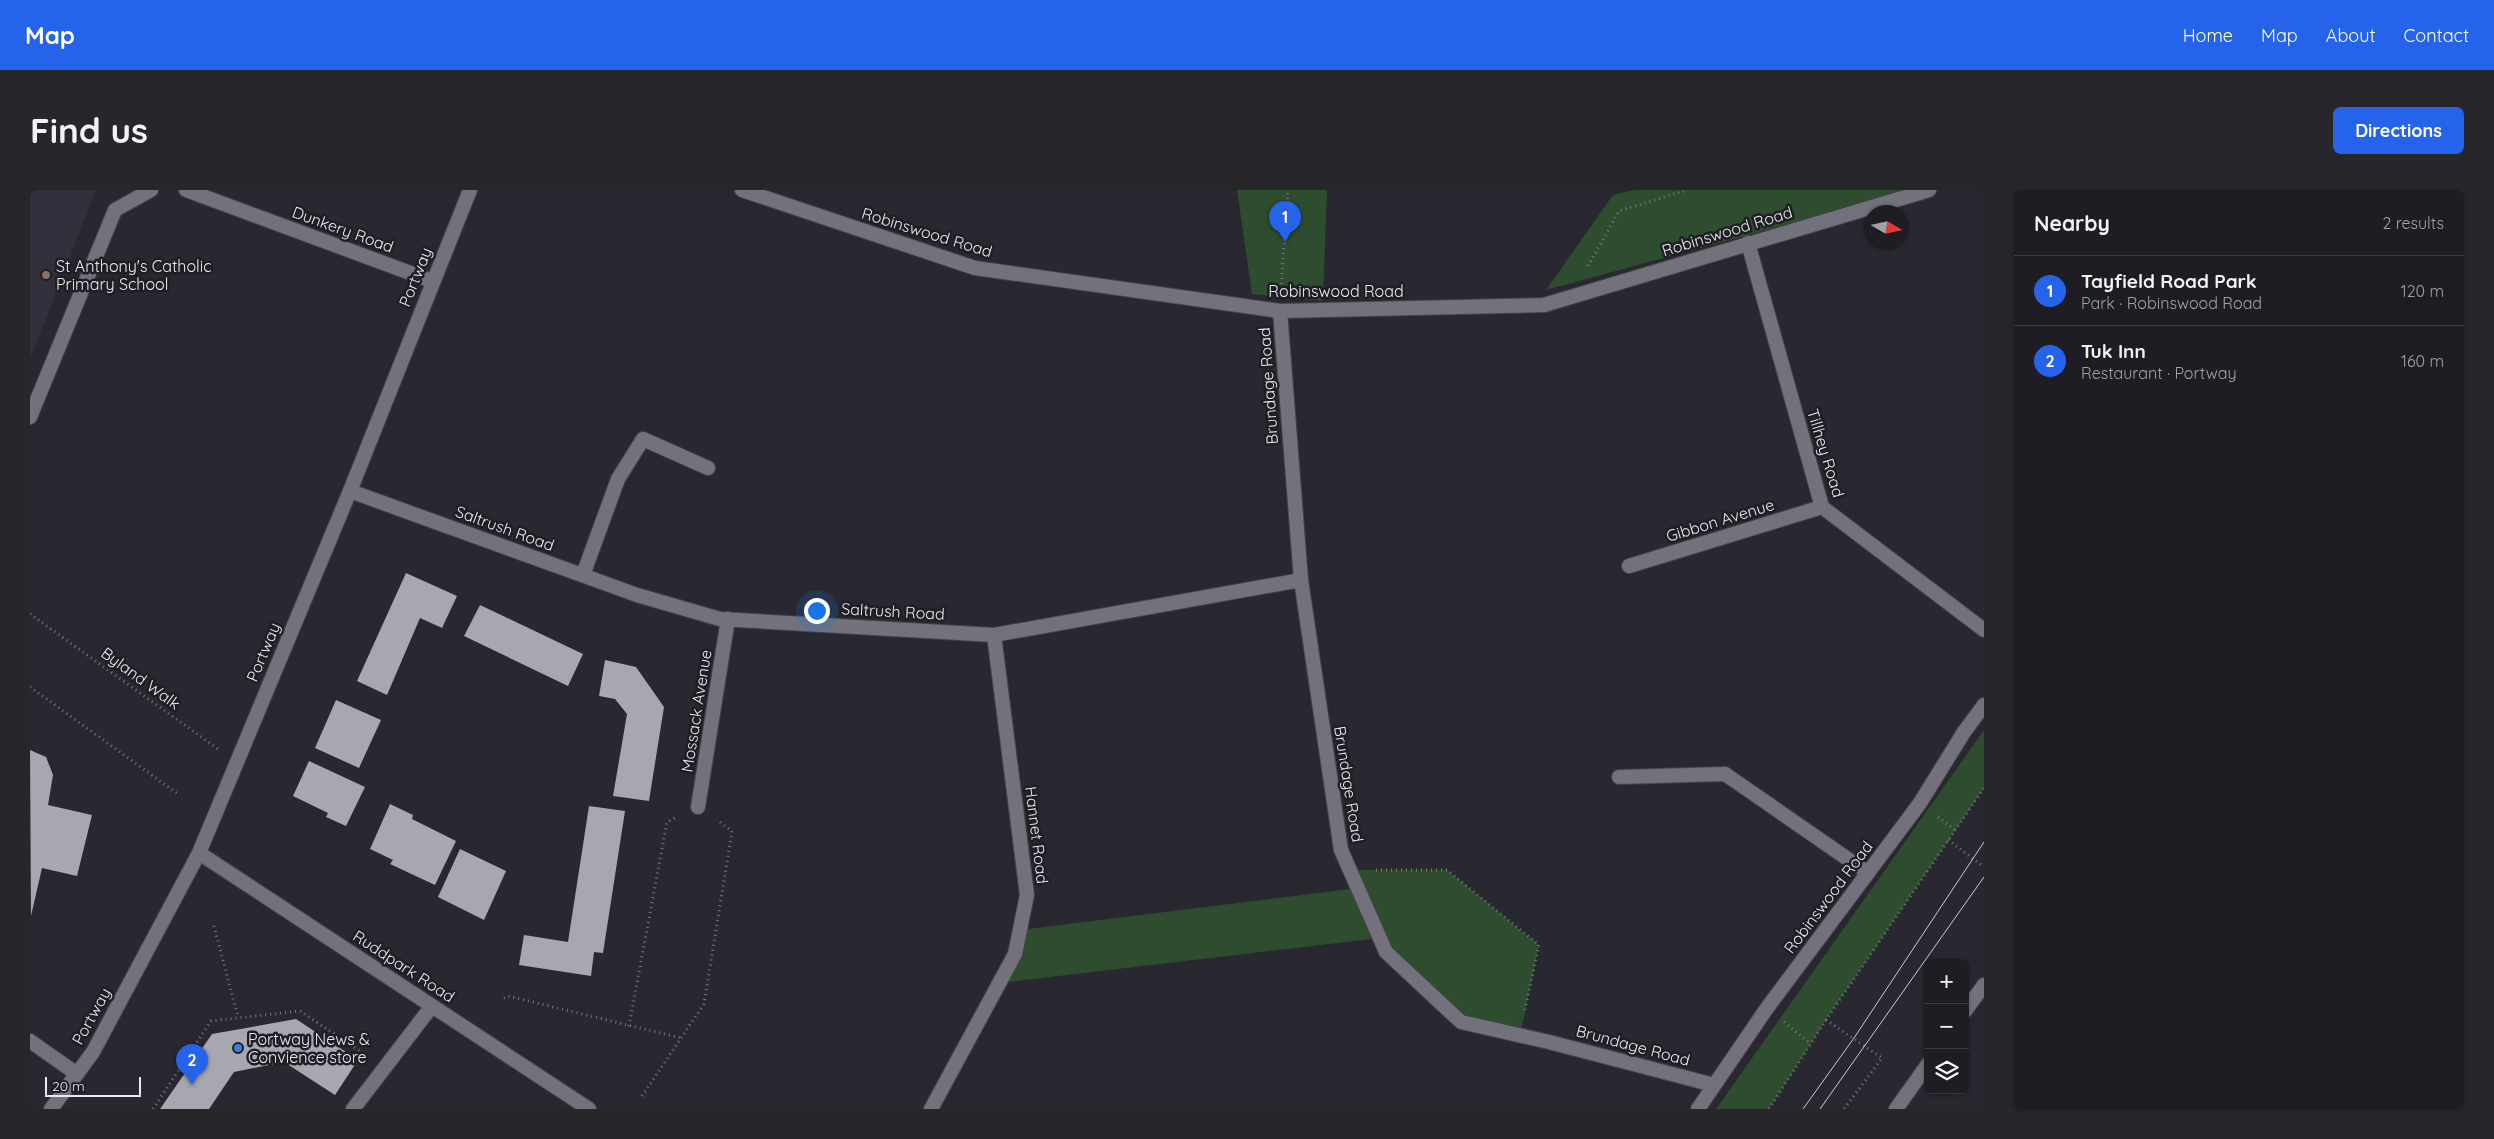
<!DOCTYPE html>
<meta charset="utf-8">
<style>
body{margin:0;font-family:Quicksand,sans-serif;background:#27262b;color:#f1f3f6}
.controls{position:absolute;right:15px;bottom:15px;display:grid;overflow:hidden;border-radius:8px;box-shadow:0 1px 4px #0004}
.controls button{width:45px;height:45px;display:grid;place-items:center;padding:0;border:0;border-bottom:1px solid #3c3b41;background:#1f1d23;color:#f1f3f6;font:25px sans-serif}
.compass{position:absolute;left:1834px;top:15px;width:45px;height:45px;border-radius:50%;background:#1f1d23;box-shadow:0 1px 4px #0004;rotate:99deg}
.scale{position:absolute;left:15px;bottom:12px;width:96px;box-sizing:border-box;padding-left:5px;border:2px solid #ebeaef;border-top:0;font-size:14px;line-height:18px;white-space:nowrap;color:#ebeaef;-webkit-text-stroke:4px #1f1e25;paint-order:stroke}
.you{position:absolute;left:786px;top:420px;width:18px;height:18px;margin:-12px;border:4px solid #fff;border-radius:50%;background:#1a73e8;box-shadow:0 0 0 8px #1a73e833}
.badge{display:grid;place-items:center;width:32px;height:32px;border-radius:50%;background:#2563eb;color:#fff;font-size:16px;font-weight:700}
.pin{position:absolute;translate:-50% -41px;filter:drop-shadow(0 1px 2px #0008)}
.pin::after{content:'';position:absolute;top:26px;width:18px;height:15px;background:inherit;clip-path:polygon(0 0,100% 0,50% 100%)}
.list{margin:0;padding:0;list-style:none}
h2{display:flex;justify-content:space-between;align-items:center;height:65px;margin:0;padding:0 20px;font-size:21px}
h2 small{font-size:16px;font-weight:400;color:#a1a2a6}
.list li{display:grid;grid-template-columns:32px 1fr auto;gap:15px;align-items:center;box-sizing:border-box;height:70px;padding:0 20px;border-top:1px solid #3c3b41}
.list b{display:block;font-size:19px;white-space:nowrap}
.list p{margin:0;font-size:16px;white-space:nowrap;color:#a1a2a6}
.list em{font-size:16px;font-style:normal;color:#a1a2a6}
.icon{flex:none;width:28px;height:28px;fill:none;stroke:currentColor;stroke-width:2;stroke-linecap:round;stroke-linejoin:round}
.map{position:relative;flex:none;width:1954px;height:919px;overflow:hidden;border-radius:8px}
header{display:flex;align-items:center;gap:30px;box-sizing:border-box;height:70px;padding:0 25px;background:#2563eb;color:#fff}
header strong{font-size:24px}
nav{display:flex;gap:28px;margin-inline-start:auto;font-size:18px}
.intro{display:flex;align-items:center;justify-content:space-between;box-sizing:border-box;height:120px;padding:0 30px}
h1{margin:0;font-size:35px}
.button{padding:12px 22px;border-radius:8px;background:#2563eb;color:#fff;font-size:18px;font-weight:700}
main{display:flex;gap:30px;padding:0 30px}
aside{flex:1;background:#1f1d23;border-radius:8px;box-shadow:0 1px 4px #0004}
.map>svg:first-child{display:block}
.built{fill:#33303d}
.green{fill:#2d4d2e}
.building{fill:#a8a6b0}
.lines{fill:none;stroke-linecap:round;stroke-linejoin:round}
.service-casing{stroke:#46444b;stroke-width:16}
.minor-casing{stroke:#46444b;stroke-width:16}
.tertiary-casing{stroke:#46444b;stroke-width:16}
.path{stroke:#79777e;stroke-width:3;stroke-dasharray:1 4;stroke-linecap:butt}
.service{stroke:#73717b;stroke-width:14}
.minor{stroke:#73717b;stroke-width:14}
.tertiary{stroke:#73717b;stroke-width:14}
.tram{stroke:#cdccd2;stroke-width:1}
.education-dot{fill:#8d6e63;stroke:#1f1e25;stroke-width:2}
.shop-dot{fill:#3f7fe0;stroke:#1f1e25;stroke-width:2}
.labels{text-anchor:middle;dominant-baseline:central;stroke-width:5;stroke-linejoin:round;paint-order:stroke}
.street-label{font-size:16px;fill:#ebeaef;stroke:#1f1e25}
.poi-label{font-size:16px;fill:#ebeaef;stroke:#1f1e25;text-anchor:start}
</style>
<header>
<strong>Map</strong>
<nav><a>Home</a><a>Map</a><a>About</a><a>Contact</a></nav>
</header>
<div class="intro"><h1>Find us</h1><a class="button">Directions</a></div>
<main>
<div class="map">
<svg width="1954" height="919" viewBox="0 0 1954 919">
<rect width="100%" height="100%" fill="#29272f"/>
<polygon class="built" points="0,0 66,0 0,169"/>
<g class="green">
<polygon points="1207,0 1297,0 1293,111 1222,104"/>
<polygon points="1604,0 1883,0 1516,100 1583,5"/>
<polygon points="1954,540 1954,598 1796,830 1739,919 1686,919"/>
<polygon points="1320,680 1417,680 1509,755 1490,845 1431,832 1350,748 970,793 990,740 1328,698"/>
</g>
<g class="building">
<polygon points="376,383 427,406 412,438 390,428 357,505 327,491"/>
<polygon points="450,415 553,464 538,496 434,446"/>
<polygon points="575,470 606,477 634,517 619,611 583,606 597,524 585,509 569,506"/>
<polygon points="306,510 351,530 329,578 285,558"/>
<polygon points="0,560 16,567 23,585 18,615 62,625 47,686 12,678 1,726"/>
<polygon points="279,571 335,597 316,636 296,627 298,623 263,606"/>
<polygon points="360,614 383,625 382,629 426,651 405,695 360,674 363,670 340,659"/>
<polygon points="559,616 595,621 573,763 564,762 561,786 489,775 494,745 538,752"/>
<polygon points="430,659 476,681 454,730 408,707"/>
<polygon points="266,829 328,870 305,905 254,872 204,882 179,919 130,919 182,844"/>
</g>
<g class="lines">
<g class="service-casing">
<g id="service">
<polyline points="553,385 588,289 613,249 678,278"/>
<polyline points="1589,587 1695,584 1838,683"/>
<polyline points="0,851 47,884"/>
<polyline points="323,919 402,816"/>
</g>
</g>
<g class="minor-casing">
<g id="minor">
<polyline points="156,0 402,91"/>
<polyline points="712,0 945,78 1250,121 1514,115 1899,0"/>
<polyline points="1718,53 1792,317 1954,440"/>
<polyline points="1250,121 1271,390 1311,660 1356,762 1431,832 1519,852 1684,895"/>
<polyline points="0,227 85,20 121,0"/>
<polyline points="320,301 607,405 690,429 964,445 1271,390"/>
<polyline points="1599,376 1792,317"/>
<polyline points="668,617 698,429"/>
<polyline points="901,919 985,764 997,705 964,445"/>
<polyline points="1668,919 1737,818 1890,613 1934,542 1954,515"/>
</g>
</g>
<g class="tertiary-casing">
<g id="tertiary">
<polyline points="169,663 559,919"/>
<polyline points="1935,821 1954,795"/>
<polyline points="21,919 63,862 169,663 320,301 440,0"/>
<polyline points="1866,919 1898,874"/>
</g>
</g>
<g class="path">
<polyline points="1558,76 1589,21 1657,0"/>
<polyline points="1251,99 1258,0"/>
<polyline points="0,424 188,559"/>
<polyline points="0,497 148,604"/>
<polyline points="1908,627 1925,640"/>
<polyline points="1918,650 1954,677"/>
<polyline points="1346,680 1417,680 1509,755 1494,824"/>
<polyline points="184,736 208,827"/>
<polyline points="474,808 478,806 651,848"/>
<polyline points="1796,830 1852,868 1814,919"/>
<polyline points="1754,832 1781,854"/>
<polyline points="599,836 637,632 647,627"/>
<polyline points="612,906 674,814 702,641 687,630"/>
<polyline points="123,919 181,831 270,821 336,865"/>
<polyline points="1739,919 1796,830 1954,598"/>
</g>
<use href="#service" class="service"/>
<use href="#minor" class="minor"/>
<use href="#tertiary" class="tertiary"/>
<g class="tram">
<polyline points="1773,919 1824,848 1954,652"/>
<polyline points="1790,919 1954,687"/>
</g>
</g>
<circle class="education-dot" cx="16" cy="85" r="5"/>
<circle class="shop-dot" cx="208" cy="858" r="5"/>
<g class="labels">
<g class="street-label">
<text transform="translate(313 39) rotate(20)">Dunkery Road</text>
<text transform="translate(1697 41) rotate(-17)">Robinswood Road</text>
<text transform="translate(897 42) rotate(17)">Robinswood Road</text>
<text transform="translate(385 87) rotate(-68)">Portway</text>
<text x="1306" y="101">Robinswood Road</text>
<text transform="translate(1238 196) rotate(-94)">Brundage Road</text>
<text transform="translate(1796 263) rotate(73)">Tillhey Road</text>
<text transform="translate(1690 330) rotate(-17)">Gibbon Avenue</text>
<text transform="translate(475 338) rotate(20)">Saltrush Road</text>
<text transform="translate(863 421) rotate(3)">Saltrush Road</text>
<text transform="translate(233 462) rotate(-67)">Portway</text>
<text transform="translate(111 488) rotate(36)">Byland Walk</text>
<text transform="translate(666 521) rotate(-81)">Mossack Avenue</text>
<text transform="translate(1319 594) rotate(81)">Brundage Road</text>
<text transform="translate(1007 645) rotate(83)">Hannet Road</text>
<text transform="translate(1798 707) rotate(-53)">Robinswood Road</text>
<text transform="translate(374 776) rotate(33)">Ruddpark Road</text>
<text transform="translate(61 826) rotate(-61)">Portway</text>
<text transform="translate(1603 855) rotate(15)">Brundage Road</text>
</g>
<g class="poi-label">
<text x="26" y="76">St Anthony's Catholic<tspan x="26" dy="18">Primary School</tspan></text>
<text x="218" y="849">Portway News &amp;<tspan x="218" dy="18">Convience store</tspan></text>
</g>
</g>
</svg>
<div class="controls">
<button>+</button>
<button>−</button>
<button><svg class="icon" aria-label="layers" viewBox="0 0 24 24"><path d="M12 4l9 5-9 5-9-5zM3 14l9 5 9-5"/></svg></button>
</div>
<svg class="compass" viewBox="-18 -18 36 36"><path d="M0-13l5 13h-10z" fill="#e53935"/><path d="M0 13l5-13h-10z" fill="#a1a2a6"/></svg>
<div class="scale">20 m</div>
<div class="you"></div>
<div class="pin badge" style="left:1255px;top:52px">1</div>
<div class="pin badge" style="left:162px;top:895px">2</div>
</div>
<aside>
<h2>Nearby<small>2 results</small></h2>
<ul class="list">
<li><span class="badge">1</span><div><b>Tayfield Road Park</b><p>Park · Robinswood Road</p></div><em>120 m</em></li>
<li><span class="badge">2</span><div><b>Tuk Inn</b><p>Restaurant · Portway</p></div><em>160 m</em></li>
</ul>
</aside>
</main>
